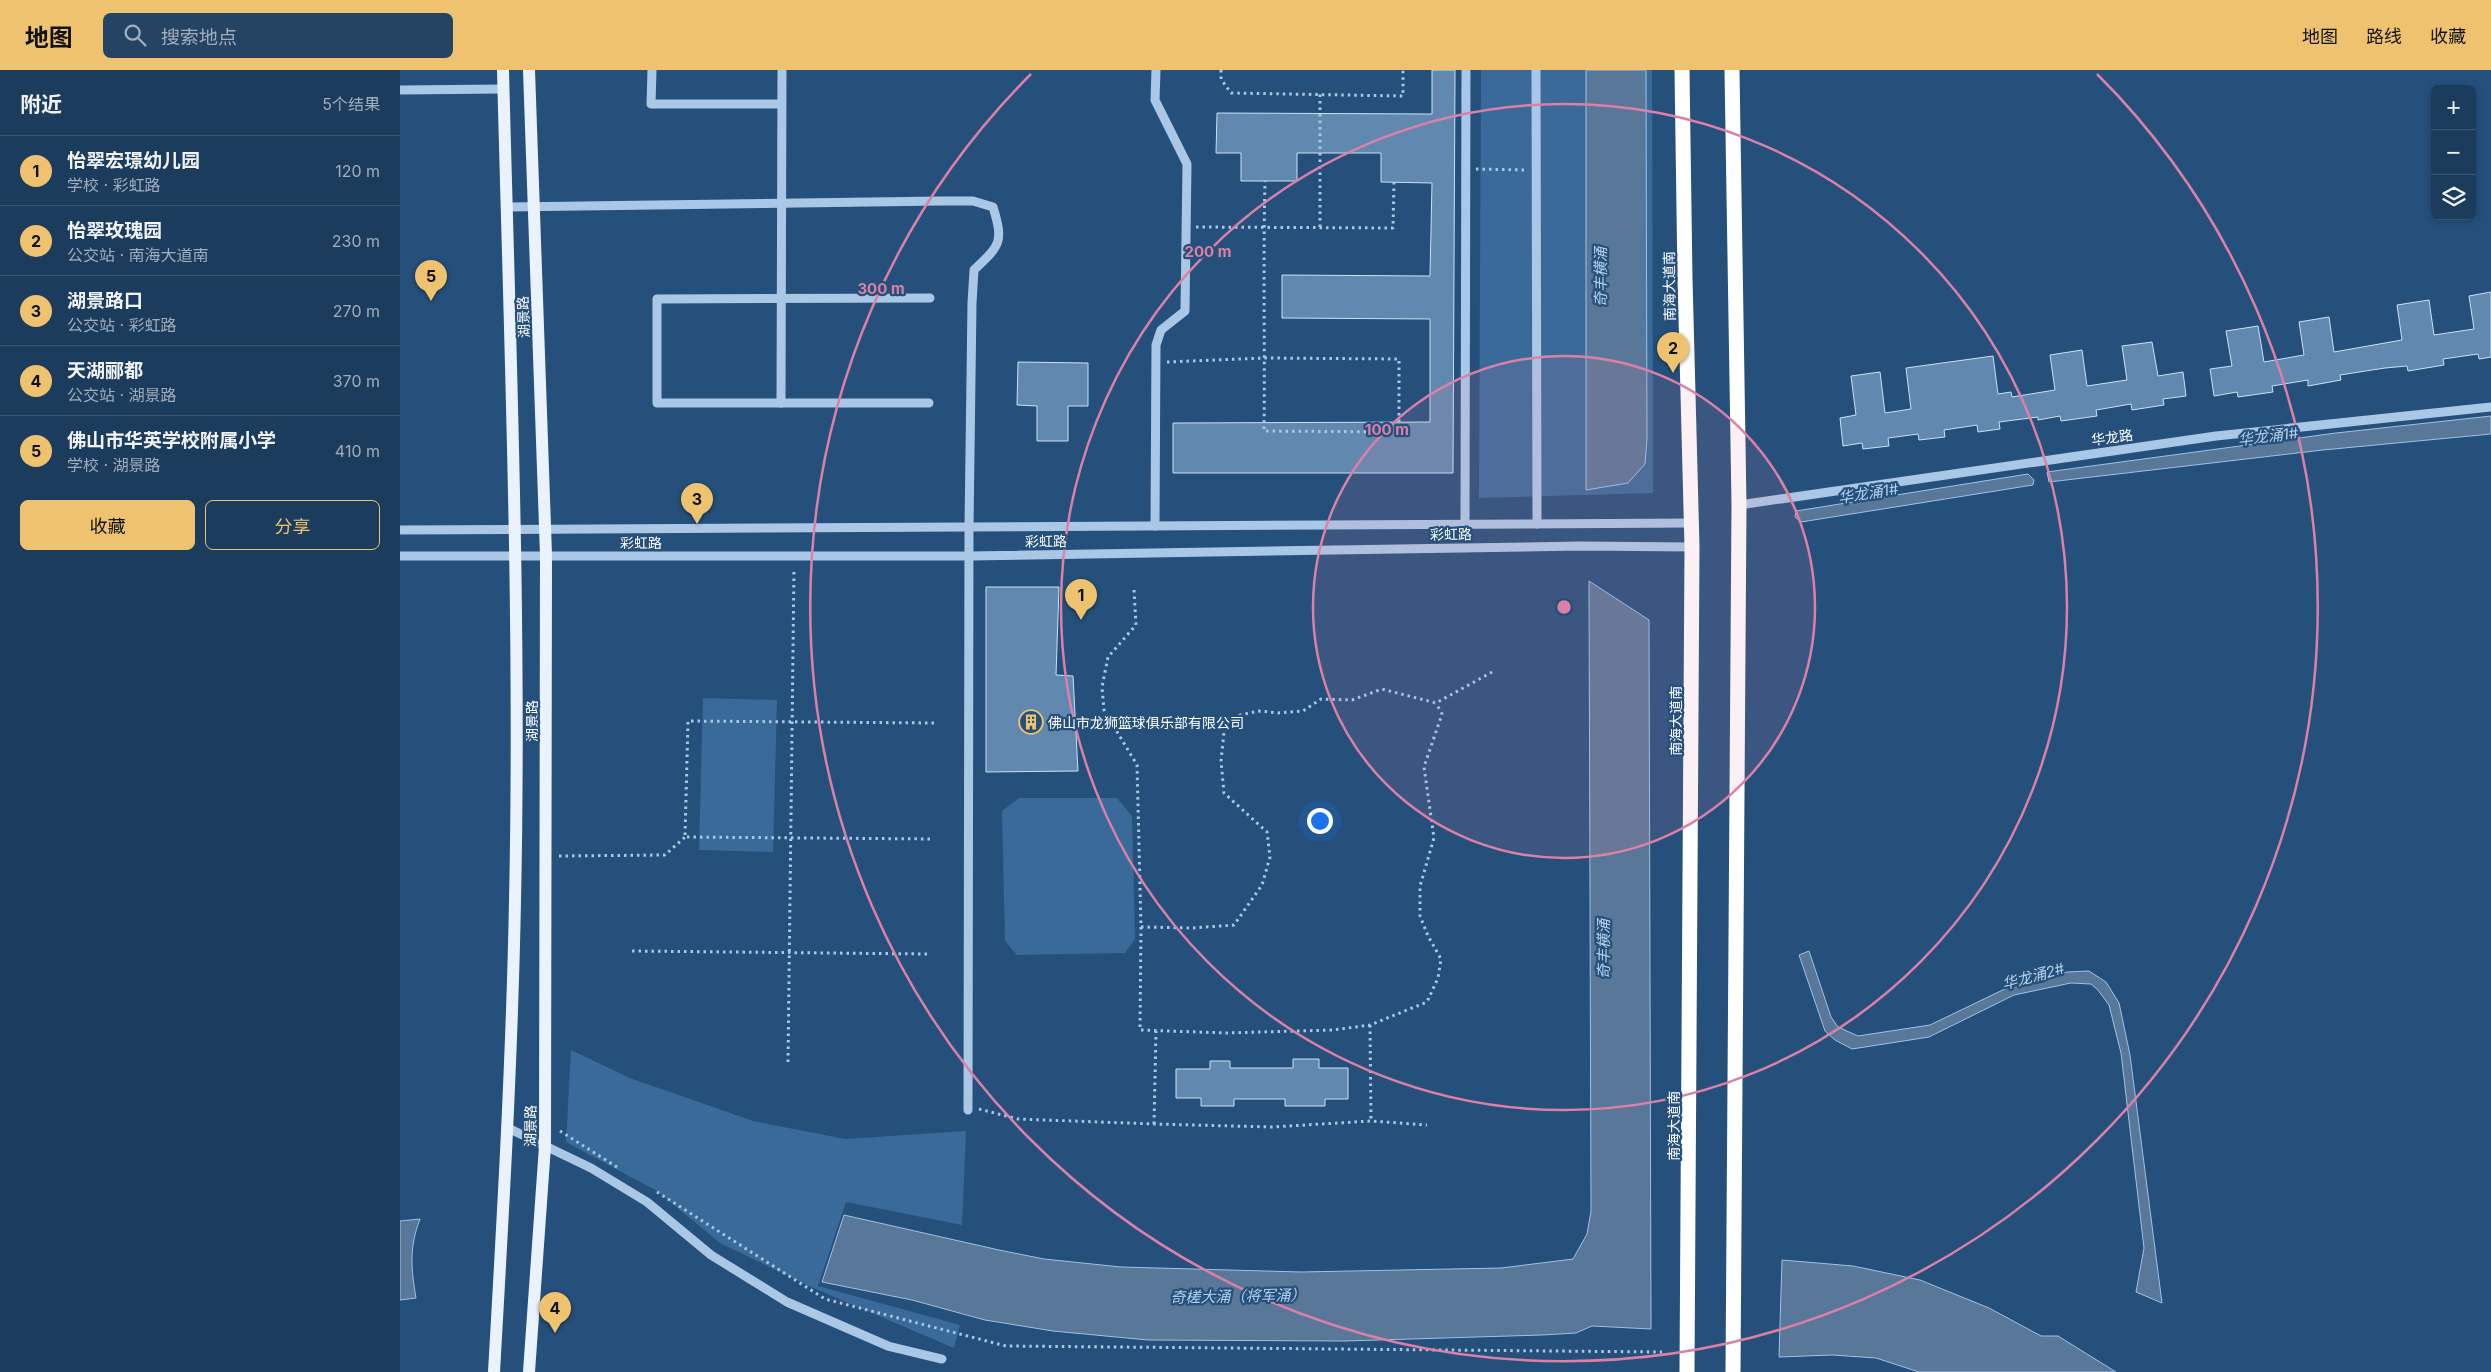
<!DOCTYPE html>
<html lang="zh">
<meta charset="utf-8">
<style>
body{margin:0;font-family:Inter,"Noto Sans SC",sans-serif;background:#254363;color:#f1f3f6}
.controls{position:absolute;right:15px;top:15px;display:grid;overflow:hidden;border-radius:8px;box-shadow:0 2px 8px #0003}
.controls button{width:45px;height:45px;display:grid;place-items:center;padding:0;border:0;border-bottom:1px solid #3a5672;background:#1c3c5d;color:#f1f3f6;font:25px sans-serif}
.you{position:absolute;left:919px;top:750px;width:18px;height:18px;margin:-12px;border:4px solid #fff;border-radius:50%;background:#1a73e8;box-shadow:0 0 0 8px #1a73e833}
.badge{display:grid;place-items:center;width:32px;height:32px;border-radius:50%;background:#eec26e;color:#111;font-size:16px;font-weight:700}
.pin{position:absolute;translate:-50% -41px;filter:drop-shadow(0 1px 2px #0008)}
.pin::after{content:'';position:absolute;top:26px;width:18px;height:15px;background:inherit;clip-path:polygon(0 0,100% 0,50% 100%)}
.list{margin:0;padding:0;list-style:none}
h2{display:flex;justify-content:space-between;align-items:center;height:65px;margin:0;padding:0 20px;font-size:21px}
h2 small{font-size:16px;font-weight:400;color:#a0adbc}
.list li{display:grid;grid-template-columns:32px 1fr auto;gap:15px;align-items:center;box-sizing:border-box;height:70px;padding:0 20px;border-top:1px solid #3a5672}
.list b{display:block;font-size:19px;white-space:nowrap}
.list p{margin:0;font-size:16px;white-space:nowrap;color:#a0adbc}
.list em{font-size:16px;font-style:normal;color:#a0adbc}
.actions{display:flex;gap:10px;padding:15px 20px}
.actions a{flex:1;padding:11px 0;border:1px solid #eec26e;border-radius:8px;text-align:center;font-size:18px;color:#eec26e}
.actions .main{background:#eec26e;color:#111}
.icon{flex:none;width:28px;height:28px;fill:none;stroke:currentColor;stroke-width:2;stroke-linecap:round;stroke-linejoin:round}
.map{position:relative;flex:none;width:2091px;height:1302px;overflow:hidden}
header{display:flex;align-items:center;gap:30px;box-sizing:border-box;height:70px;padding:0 25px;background:#eec26e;color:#111}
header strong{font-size:24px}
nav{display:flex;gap:28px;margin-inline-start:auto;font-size:18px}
.search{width:350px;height:45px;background:#254363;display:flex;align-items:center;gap:12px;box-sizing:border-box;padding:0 18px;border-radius:8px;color:#a0adbc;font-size:19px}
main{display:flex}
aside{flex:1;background:#1c3c5d}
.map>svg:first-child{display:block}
.green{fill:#396a9a}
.water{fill:#597798;stroke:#9ec3e5}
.building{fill:#6188af;stroke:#cce1f4}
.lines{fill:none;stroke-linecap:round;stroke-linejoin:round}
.path{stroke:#aac8e5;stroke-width:3;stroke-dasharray:2.5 4;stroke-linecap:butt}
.minor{stroke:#aac8e5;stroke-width:9}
.major{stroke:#eaf2fd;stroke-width:12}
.highway{stroke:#fff;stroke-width:15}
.ring{fill:none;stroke:#dd80a5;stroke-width:2.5}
.labels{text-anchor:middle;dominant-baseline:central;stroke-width:4.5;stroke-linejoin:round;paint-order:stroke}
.street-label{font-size:14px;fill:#fff;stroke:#25507c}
.poi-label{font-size:14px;fill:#fff;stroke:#25507c;text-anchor:start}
.water-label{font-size:15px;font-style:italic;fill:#b5d1ed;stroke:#25507c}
.centre{fill:#dd80a5;stroke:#25507c;stroke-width:2.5}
.ring-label{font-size:15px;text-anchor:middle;font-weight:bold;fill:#dd80a5;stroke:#25507c;stroke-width:4.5;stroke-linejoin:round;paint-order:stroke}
</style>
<header>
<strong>地图</strong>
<div class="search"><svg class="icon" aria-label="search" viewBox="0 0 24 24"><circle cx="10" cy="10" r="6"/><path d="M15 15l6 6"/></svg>搜索地点</div>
<nav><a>地图</a><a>路线</a><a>收藏</a></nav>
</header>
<main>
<aside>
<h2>附近<small>5个结果</small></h2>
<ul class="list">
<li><span class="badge">1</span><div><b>怡翠宏璟幼儿园</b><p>学校 · 彩虹路</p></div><em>120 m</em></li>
<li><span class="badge">2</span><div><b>怡翠玫瑰园</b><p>公交站 · 南海大道南</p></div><em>230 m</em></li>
<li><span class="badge">3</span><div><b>湖景路口</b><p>公交站 · 彩虹路</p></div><em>270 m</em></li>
<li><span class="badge">4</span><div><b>天湖郦都</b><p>公交站 · 湖景路</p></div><em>370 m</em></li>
<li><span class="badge">5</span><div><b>佛山市华英学校附属小学</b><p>学校 · 湖景路</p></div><em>410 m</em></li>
</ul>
<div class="actions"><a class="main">收藏</a><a>分享</a></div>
</aside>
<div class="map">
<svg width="2091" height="1302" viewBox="0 0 2091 1302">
<rect width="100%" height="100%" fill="#25507c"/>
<g class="green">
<polygon points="1081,0 1252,0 1253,423 1079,428"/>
<polygon points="303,628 377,630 373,782 299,780"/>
<polygon points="619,728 717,728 732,746 735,869 725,883 617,885 605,871 602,741"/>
<polygon points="171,980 230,1008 353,1051 445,1069 566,1061 562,1155 446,1132 418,1216 560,1255 554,1278 411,1217 320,1173 257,1121 166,1072"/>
</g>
<g class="water">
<polygon points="1186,0 1246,0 1247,369 1245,394 1228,413 1186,420"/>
<polygon points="2091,346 2091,364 1923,380 1649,412 1647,402 1936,363"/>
<polygon points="1628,404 1634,410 1633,415 1401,452 1395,447 1396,441"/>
<polygon points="1189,511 1249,550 1251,1259 1192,1256 1176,1263 1142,1265 945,1271 748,1270 653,1261 585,1250 512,1230 422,1212 444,1145 599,1180 644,1189 721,1197 901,1202 1101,1198 1173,1189 1187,1164 1191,1141"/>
<polygon points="1409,881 1431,947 1438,957 1458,966 1530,955 1611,916 1667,902 1689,901 1706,912 1719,933 1730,985 1762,1233 1736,1222 1744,1178 1721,983 1709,935 1698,920 1691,914 1671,913 1614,925 1529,967 1452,979 1435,970 1425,961 1399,885"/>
<path d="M20,1149c-11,29 -9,49 -4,79l-16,2v-79z"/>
<polygon points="1382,1190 1453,1196 1520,1210 1589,1238 1641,1266 1658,1266 1716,1302 1519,1302 1476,1288 1432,1285 1379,1287"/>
</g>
<g class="building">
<polygon points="1032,0 1055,0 1053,403 773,403 773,353 1030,352 1030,249 882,248 882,205 1030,206 1032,113 981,112 981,83 897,83 897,111 841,111 841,83 816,83 817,43 1032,44"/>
<polygon points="2091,222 2091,287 2079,289 2078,284 2043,289 2044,295 2008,301 2007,296 1985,298 1940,305 1941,310 1908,316 1908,310 1872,316 1873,322 1838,327 1837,322 1814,326 1810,299 1832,296 1826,261 1858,256 1864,292 1904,285 1899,252 1929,247 1934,282 2002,270 1997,235 2029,230 2034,265 2074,259 2069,226"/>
<polygon points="1752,272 1758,306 1783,302 1786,326 1763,329 1764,335 1732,340 1731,334 1696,340 1697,346 1661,351 1660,346 1638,350 1638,347 1599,352 1600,359 1578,362 1577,355 1544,360 1545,367 1519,370 1518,364 1488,368 1489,376 1463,379 1462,373 1443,376 1440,348 1456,345 1451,306 1480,302 1485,343 1511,339 1506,298 1593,286 1598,324 1611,322 1612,327 1655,320 1650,285 1682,280 1687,316 1727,310 1722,276"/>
<polygon points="618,292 688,293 688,336 668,336 668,371 637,371 637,336 617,335"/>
<polygon points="586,517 659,517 656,605 673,606 678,701 586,702"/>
<polygon points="893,989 919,989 919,998 948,998 948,1029 925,1029 925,1036 885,1036 885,1029 834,1029 834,1036 801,1036 801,1028 776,1028 776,999 810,999 810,991 830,991 830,998 893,998"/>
</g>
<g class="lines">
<g class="path">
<polyline points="821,0 821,9 831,23 1003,26 1003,0"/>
<polyline points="1076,99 1125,100"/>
<polyline points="796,157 993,158 994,112"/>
<polyline points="920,157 920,24"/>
<path d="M767,292l97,-4 135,1v73l-135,-1c1,-83 -1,-167 1,-250"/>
<polyline points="734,520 736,555 708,587 702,617 704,640 737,695 741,857 740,960 826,963 933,960 970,955 1027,932 1038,908 1041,889 1028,866 1020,846 1020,816 1034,768 1024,697 1042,644 1036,633"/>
<polyline points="534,653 288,651 285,767 534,769"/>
<polyline points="159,786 265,785 285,767"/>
<polyline points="741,857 793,858 834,855 862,815 870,787 867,762 824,723 821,691 824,662 840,645 859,641 878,643 903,641 921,629 952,630 982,619 1036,633 1094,601"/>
<polyline points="232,881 527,884"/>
<polyline points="970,955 971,1051"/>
<polyline points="388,992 394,498"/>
<polyline points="579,1039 618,1049 754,1054 872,1057 971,1051 1027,1055"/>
<polyline points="754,1054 756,961"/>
<polyline points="160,1061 220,1099"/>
<polyline points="257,1122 425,1229 606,1276 1262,1282"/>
</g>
<g class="minor">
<polyline points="252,0 251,34 381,34"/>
<polyline points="1136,0 1137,454"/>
<polyline points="0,20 103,19"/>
<path d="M106,137l436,-6h31l20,6c11,36 7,38 -19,63l-2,33 -3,225 -1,582"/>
<polyline points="381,333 382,0"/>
<polyline points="529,333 257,333 257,229 530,228"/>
<polyline points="1339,435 1816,366 2091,337"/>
<polyline points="1065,454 1066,0"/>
<polyline points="755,456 756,275 761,260 785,241 787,94 755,30 756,0"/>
<polyline points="0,460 1292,453"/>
<polyline points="0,486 570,486 1181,476 1292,477"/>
<polyline points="108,1058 191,1098 247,1132 311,1185 387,1232 488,1276 542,1289"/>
</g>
<g class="major">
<path d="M94,1302c9,-157 18,-314 21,-471 6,-277 -5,-554 -12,-831"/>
<polyline points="129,1302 145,1076 146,485 129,0"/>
</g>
<g class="highway">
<polyline points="1282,0 1285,209 1292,477 1287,1302"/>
<polyline points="1332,0 1339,435 1333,1302"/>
</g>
</g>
<circle cx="1164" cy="537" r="251" fill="#dd80a5" fill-opacity=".12"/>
<g class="ring">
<circle cx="1164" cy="537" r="251"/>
<circle cx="1164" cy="537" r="503"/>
<path d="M1697 4A754 754 0 1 1 631 4"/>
</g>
<defs>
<g id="building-ring" transform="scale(1.25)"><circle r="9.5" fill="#25507c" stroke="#eec26e" stroke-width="1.5"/><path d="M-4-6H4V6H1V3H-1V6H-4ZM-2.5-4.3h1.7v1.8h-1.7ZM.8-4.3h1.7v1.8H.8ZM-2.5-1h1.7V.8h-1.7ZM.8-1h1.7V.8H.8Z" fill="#eec26e"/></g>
</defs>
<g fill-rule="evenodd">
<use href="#building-ring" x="631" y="652"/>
</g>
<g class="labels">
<g class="street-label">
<text transform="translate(1269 216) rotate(-91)">南海大道南</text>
<text transform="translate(123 247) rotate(-92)">湖景路</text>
<text transform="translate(1712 367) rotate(-8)">华龙路</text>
<text transform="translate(1051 464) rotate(-1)">彩虹路</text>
<text transform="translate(646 471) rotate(-1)">彩虹路</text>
<text x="241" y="472">彩虹路</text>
<text transform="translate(131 651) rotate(-90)">湖景路</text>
<text transform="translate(1275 651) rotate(-90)">南海大道南</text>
<text transform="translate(130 1056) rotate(-89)">湖景路</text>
<text transform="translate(1273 1056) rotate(-90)">南海大道南</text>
</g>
<g class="poi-label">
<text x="648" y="652">佛山市龙狮篮球俱乐部有限公司</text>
</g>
<g class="water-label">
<text transform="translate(1200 207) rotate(-90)">奇丰横涌</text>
<text transform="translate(1868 366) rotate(-7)">华龙涌1#</text>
<text transform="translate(1468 423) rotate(-9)">华龙涌1#</text>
<text transform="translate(1203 879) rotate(-90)">奇丰横涌</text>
<text transform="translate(1633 906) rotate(-15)">华龙涌2#</text>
<text transform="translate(838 1226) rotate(-1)">奇槎大涌（将军涌）</text>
</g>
</g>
<circle cx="1164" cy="537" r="8" class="centre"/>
<g class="ring-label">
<text x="808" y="187">200 m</text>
<text x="481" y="224">300 m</text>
<text x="987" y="365">100 m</text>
</g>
</svg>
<div class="controls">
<button>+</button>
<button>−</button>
<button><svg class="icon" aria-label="layers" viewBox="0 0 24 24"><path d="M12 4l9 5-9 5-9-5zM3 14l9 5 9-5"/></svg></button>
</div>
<div class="you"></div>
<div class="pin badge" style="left:681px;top:550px">1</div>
<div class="pin badge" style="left:1273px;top:303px">2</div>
<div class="pin badge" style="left:297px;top:454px">3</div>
<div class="pin badge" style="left:155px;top:1263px">4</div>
<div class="pin badge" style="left:31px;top:231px">5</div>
</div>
</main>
